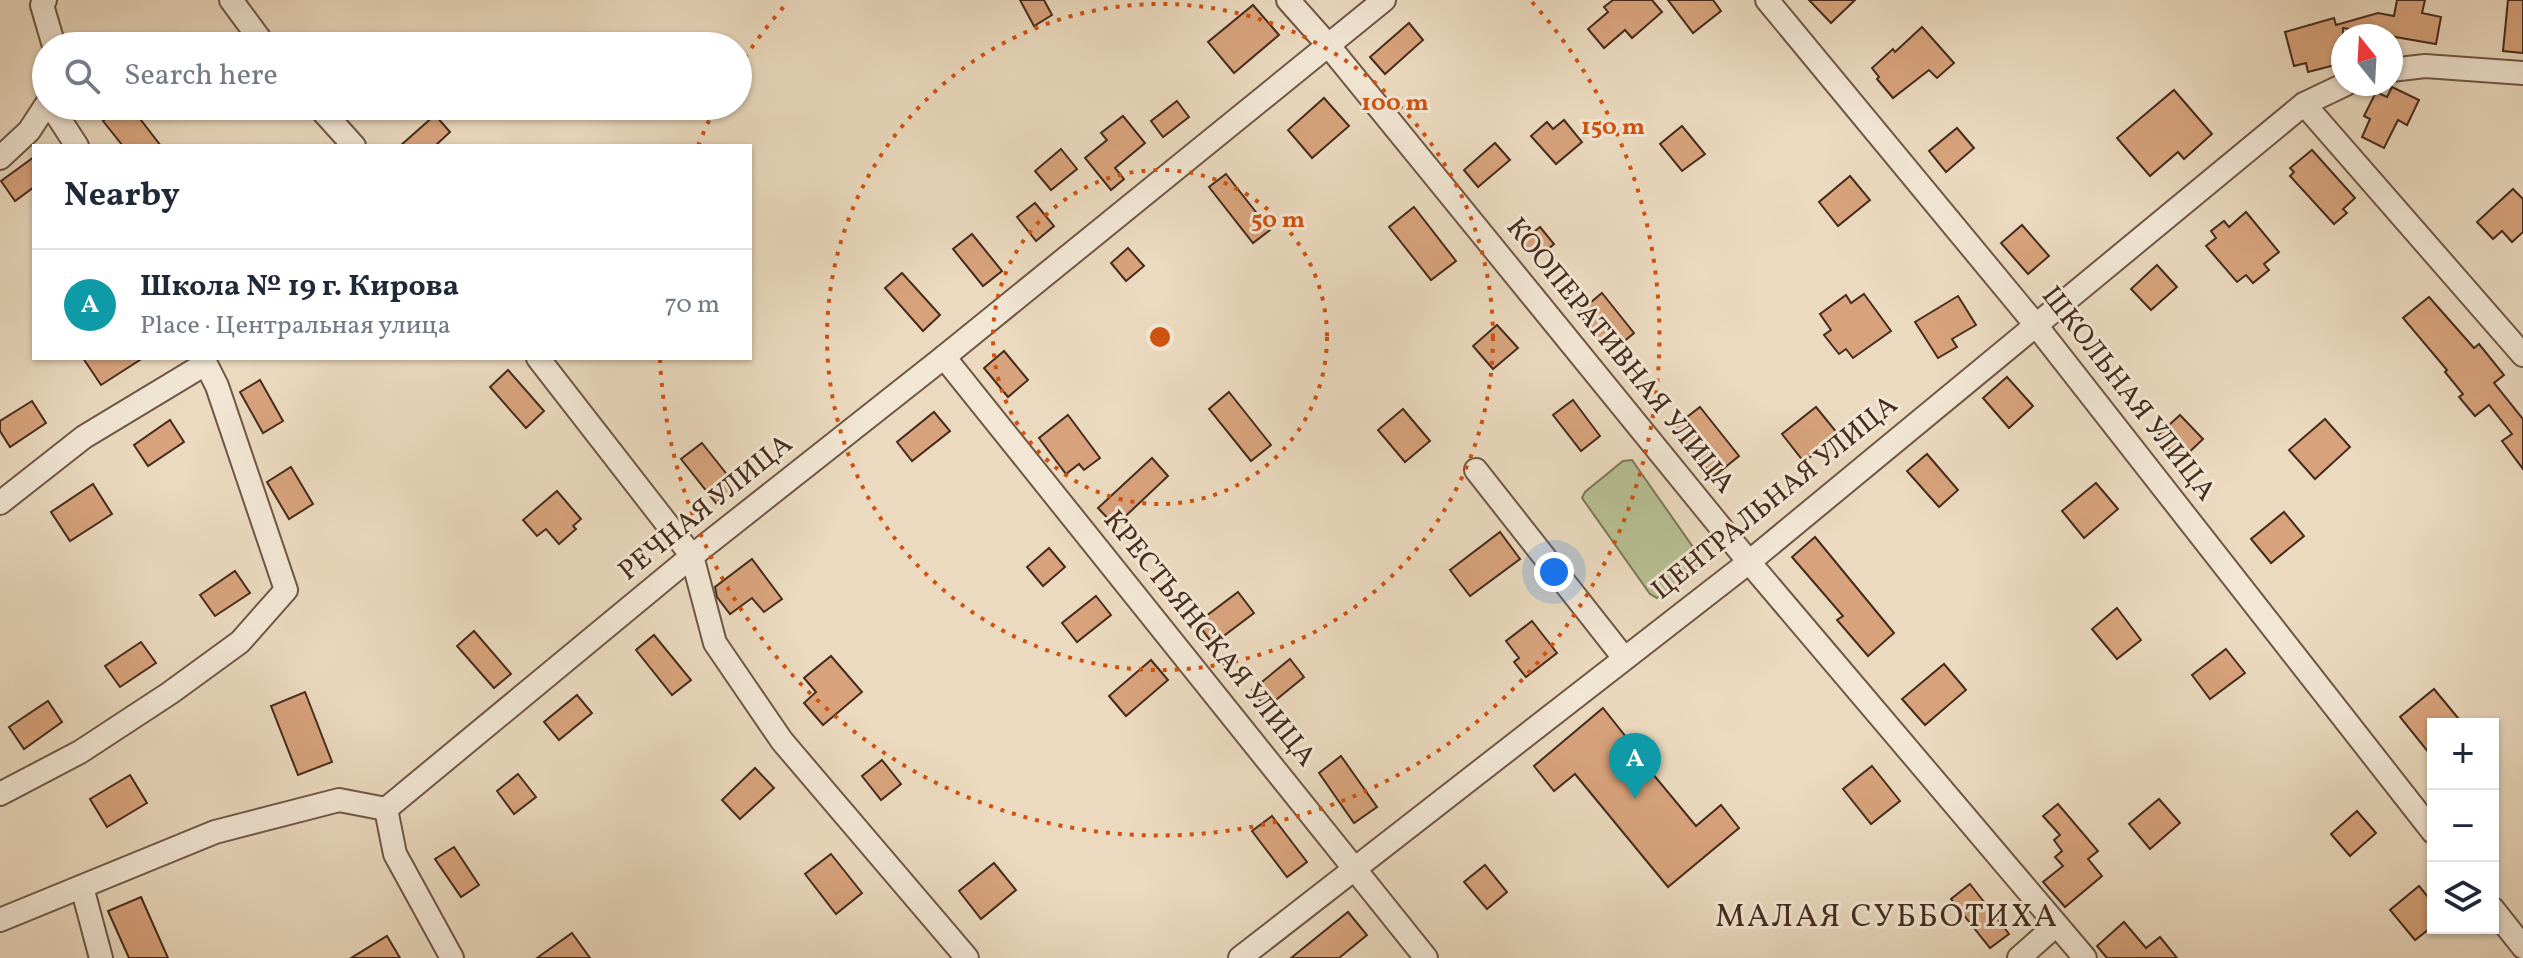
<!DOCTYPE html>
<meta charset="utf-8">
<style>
body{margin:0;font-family:Vollkorn,serif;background:#f2f2f3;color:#1f2937}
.controls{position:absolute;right:24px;bottom:24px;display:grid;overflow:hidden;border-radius:0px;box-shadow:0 2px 6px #0004}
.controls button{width:72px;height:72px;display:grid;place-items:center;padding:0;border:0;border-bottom:2px solid #e0e1e3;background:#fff;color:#1f2937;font:40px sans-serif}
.compass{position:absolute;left:2331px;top:24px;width:72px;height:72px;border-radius:50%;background:#fff;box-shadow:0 2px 6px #0004;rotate:342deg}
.you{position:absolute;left:1554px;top:572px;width:28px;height:28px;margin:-20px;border:6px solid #fff;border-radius:50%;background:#1a73e8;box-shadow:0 0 0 12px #1a73e833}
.badge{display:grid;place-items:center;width:52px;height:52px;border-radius:50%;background:#8f2418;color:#fff;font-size:26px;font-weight:700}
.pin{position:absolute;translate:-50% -66px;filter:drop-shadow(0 2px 4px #0008)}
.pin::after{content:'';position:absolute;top:42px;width:28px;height:24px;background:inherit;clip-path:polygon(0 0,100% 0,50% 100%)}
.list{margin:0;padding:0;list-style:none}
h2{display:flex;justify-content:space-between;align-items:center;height:104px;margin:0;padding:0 32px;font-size:34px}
h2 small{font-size:26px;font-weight:400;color:#747a83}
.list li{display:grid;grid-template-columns:52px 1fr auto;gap:24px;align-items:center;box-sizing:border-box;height:112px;padding:0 32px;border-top:2px solid #e0e1e3}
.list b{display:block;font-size:30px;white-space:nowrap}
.list p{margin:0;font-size:26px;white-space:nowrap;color:#747a83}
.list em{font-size:26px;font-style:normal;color:#747a83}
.icon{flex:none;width:44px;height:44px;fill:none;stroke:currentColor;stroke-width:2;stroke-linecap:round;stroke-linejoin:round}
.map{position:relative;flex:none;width:2523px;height:958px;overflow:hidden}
.search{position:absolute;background:#fff;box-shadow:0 2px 6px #0004;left:32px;top:32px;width:720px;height:88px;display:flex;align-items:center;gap:20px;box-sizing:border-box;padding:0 28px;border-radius:44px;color:#747a83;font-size:30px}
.panel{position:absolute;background:#fff;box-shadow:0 2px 6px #0004;left:32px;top:144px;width:720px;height:216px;border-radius:0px}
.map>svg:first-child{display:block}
.green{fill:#b6c093;stroke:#7e7658;stroke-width:2}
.building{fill:#d8a37c;stroke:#462b1d;stroke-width:2}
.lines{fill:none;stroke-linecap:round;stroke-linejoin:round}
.minor-casing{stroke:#6f5746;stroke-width:26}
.minor{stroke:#f2e7d5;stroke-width:22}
.ring{fill:none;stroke:#d0520f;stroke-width:4;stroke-dasharray:4 8}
.labels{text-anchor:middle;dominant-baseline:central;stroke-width:6;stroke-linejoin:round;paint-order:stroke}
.street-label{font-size:28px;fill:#462b1d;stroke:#f2e7d5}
.quarter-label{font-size:32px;letter-spacing:2px;fill:#462b1d;stroke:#f2e7d5}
.centre{fill:#d0520f;stroke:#f2e7d5;stroke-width:4}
.ring-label{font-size:24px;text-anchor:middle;font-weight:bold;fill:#d0520f;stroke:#f2e7d5;stroke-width:6;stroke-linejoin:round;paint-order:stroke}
</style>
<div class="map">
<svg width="2523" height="958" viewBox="0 0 2523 958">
<rect width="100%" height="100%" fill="#ebdabf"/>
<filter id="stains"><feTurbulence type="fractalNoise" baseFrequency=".0025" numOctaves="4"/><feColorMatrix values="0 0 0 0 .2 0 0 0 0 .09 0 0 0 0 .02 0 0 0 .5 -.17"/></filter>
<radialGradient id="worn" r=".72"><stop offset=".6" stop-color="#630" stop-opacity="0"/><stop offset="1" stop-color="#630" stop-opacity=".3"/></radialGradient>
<polygon class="green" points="1632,460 1702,560 1700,567 1657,598 1650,594 1582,498 1585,492 1623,461"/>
<g class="building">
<polygon points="1020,0 1044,0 1052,15 1034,26"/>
<polygon points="1613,0 1652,0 1662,12 1632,38 1625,30 1604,48 1588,29 1608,12 1604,7"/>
<polygon points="1668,0 1713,0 1721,11 1693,33"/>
<polygon points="1809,0 1855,0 1831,23"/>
<polygon points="2397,0 2425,0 2422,13 2441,17 2436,44 2343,28 2343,63 2308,72 2306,63 2294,66 2285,32 2334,18 2336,25 2378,13 2394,16"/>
<polygon points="2508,0 2523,0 2523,53 2503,51"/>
<polygon points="1253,5 1279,35 1234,73 1208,42"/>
<polygon points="1409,23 1423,40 1385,74 1370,57"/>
<polygon points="1922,27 1954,63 1937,78 1929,70 1893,98 1877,79 1879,77 1872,68 1893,49 1895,52"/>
<polygon points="2392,87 2419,100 2407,125 2398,120 2384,148 2362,137 2370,119 2364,116 2376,92 2387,97"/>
<polygon points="2174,90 2212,134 2184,159 2178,152 2150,176 2117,138"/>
<polygon points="1324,98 1349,126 1312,158 1288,130"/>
<polygon points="1177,101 1189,117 1163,137 1151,121"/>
<polygon points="122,106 130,106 161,146 123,146 103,121"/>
<polygon points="435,115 450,132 435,146 400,146"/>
<polygon points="1123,116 1145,143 1115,168 1124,179 1111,190 1085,158 1107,140 1101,133"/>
<polygon points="1564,120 1582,142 1556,164 1531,136 1547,122 1553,129"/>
<polygon points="1682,126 1705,154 1682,171 1660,144"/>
<polygon points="1957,128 1974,148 1946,172 1929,151"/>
<polygon points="1495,143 1510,160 1478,187 1464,170"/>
<polygon points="1061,149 1077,169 1051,190 1035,171"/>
<polygon points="2312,150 2355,198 2343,209 2347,213 2334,224 2290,176 2294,172 2290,168"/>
<polygon points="34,157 34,187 15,201 1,181"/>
<polygon points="1226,174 1270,230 1253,243 1209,187"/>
<polygon points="1850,176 1870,200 1838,226 1819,202"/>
<polygon points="2513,189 2523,199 2523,232 2512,242 2502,231 2493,239 2477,222"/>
<polygon points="1035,203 1054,226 1036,241 1017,217"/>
<polygon points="1414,207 1456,261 1431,280 1389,227"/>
<polygon points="2246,212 2279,252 2264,264 2269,270 2253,283 2246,275 2237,282 2206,246 2216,238 2211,231 2224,221 2229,227"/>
<polygon points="2022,225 2049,256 2028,274 2001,243"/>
<polygon points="1540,227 1554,244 1536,259 1522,242"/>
<polygon points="972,234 1002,271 983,286 953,249"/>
<polygon points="1128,248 1144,266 1126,281 1111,263"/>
<polygon points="2157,265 2177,287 2151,310 2131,289"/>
<polygon points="902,273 940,315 923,331 885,288"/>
<polygon points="1602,293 1634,333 1610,353 1578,313"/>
<polygon points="1864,294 1891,331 1853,358 1846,349 1839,354 1824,335 1831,330 1820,314 1846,295 1851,303"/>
<polygon points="1958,296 1976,325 1952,339 1957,347 1938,358 1915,322"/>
<polygon points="2429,297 2474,348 2479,344 2504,375 2494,383 2523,419 2523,469 2502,441 2512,434 2489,405 2475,416 2459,397 2463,394 2445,372 2447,370 2403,318"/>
<polygon points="1497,325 1518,348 1493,369 1473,346"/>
<polygon points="1004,351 1028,380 1008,397 984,368"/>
<polygon points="83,358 143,358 101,385"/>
<polygon points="508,370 544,411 526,428 490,387"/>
<polygon points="2007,377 2033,406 2009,428 1983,398"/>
<polygon points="260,380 283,421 263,433 240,392"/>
<polygon points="1229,392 1271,445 1251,461 1209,409"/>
<polygon points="1573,400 1600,436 1581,451 1553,415"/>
<polygon points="32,401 46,423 10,447 0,431 0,421"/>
<polygon points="1700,407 1739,456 1713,477 1673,428"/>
<polygon points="1816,407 1838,434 1804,462 1782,434"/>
<polygon points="1403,409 1430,441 1405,462 1378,430"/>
<polygon points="934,412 950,431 912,461 897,442"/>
<polygon points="1068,415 1100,458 1084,470 1079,464 1066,474 1039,438"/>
<polygon points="2180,415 2203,439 2180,461 2157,436"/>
<polygon points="2325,419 2350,447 2315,479 2289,450"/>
<polygon points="170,420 184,442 148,466 134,445"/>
<polygon points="702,443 737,487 716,503 681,459"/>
<polygon points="1927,454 1958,490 1939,507 1907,471"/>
<polygon points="1152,458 1168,476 1115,526 1098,508"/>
<polygon points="291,467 313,504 289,519 267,482"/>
<polygon points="2096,483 2118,509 2084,538 2062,511"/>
<polygon points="93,484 112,514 70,541 51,512"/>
<polygon points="557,491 581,519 573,526 576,529 559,544 546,529 537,536 523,520"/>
<polygon points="2284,512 2304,536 2271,563 2251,539"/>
<polygon points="1500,532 1520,559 1470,596 1450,570"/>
<polygon points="1815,537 1894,633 1868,656 1837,620 1843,616 1792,557"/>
<polygon points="1049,548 1065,567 1043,586 1027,567"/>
<polygon points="752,559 782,599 764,612 752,598 730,614 717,597 715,587"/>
<polygon points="235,571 250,593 215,616 200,595"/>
<polygon points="1238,592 1254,613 1213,644 1197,623"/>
<polygon points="1096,596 1111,615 1077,642 1062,623"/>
<polygon points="2117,608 2141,640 2117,659 2092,629"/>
<polygon points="1532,621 1557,653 1526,677 1514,662 1519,658 1506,641"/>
<polygon points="474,631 511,674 494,688 457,646"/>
<polygon points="654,635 691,680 672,695 636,650"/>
<polygon points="141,642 156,663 120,687 105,666"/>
<polygon points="2226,649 2245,673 2210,699 2192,675"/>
<polygon points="831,656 862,692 823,725 804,703 816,692 804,678"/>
<polygon points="1290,659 1304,677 1266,708 1252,690"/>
<polygon points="1151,660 1168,680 1126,716 1109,696"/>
<polygon points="1944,664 1966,690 1925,725 1902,699"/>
<polygon points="2434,689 2463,724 2433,724 2433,758 2400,717"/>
<polygon points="305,692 332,762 298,775 271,706"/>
<polygon points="577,695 592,713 559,740 544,722"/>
<polygon points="48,701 62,722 24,749 9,727"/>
<polygon points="1603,708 1630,742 1628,744 1696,826 1721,805 1739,828 1668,887 1575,774 1554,791 1534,766"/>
<polygon points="1341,756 1377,807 1354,823 1319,773"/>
<polygon points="882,760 901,784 881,800 862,776"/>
<polygon points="1872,766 1900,801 1871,824 1843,789"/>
<polygon points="755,768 774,788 740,819 722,800"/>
<polygon points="518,774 536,797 514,814 497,791"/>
<polygon points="130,775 147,803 107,827 90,799"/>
<polygon points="2159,799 2180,823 2150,849 2129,824"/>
<polygon points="2058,804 2098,851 2088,859 2102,876 2065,907 2043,882 2063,866 2055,857 2062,851 2054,840 2060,835 2043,816"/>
<polygon points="2357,811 2376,833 2350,856 2331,834"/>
<polygon points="1272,816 1307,862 1287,877 1252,831"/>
<polygon points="454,847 479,885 461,897 435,859"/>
<polygon points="831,854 862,893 836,914 805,874"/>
<polygon points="994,863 1016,890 981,919 959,891"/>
<polygon points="1485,865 1507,892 1487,909 1464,882"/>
<polygon points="1970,884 2009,934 1990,948 1951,899"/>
<polygon points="2419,886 2433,903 2433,926 2415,940 2390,910"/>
<polygon points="141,897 168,958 129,958 108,911"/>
<polygon points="1348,912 1367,935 1339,958 1291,958"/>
<polygon points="2124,922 2146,948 2160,937 2177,958 2107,958 2097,946"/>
<polygon points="572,933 590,958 537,958"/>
<polygon points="387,936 400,958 351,958"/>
</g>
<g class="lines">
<g class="minor-casing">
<g id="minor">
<polyline points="45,0 42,5 54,46"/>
<polyline points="231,0 265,46"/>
<polyline points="1288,0 1328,45 1749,562 2085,958"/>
<polyline points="1767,0 2035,324 2433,832"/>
<polyline points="2391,70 2425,66 2523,73"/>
<polyline points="2304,104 2523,355"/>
<polyline points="51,106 77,146"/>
<polyline points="318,106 354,146"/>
<polyline points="0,158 29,131 46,105"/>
<polyline points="944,357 1426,958"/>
<polyline points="538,358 692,556 715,643 782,741 967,958"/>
<polyline points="1476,470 1624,658"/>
<polyline points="0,503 84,437 205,364"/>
<polyline points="0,794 80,752 170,693 240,642 286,590 217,386 203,358"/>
<polyline points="386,809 395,854 452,958"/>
<polyline points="82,887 101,958"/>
<polyline points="2493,909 2523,947"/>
<polyline points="0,920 215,832 339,800 386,809 692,556 944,357 1384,0"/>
<polyline points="1240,958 1749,562 2304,104 2346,84"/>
<polyline points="2019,958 2056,925"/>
</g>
</g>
<use href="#minor" class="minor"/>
</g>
<g class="ring">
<circle cx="1160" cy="337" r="167"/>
<circle cx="1160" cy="337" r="333"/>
<path d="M698 146A500 500 0 0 1 716 106M738 68A500 500 0 0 1 788 2M1532 2A500 500 0 1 1 660 359"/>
</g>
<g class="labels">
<g class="street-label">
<text transform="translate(1620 356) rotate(51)">КООПЕРАТИВНАЯ УЛИЦА</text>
<text transform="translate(2128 394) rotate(52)">ШКОЛЬНАЯ УЛИЦА</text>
<text transform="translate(1775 498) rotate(-39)">ЦЕНТРАЛЬНАЯ УЛИЦА</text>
<text transform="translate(706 508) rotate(-39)">РЕЧНАЯ УЛИЦА</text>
<text transform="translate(1209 639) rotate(51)">КРЕСТЬЯНСКАЯ УЛИЦА</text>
</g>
<g class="quarter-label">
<text x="1887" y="918">МАЛАЯ СУББОТИХА</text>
</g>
</g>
<circle cx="1160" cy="337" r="12" class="centre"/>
<g class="ring-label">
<text x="1395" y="110">100 m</text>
<text x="1613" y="134">150 m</text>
<text x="1278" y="227">50 m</text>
</g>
<rect width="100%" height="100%" filter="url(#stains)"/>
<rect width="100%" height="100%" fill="url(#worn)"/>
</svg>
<div class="controls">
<button>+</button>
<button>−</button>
<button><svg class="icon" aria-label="layers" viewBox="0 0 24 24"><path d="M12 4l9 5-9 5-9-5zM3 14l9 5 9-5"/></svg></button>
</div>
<svg class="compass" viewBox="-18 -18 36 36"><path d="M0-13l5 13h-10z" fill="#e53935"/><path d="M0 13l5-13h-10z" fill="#747a83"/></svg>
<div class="you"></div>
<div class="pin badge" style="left:1635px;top:799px;background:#0f9aa8">A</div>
<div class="search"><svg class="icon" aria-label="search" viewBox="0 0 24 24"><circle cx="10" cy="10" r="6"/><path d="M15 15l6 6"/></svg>Search here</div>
<section class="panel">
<h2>Nearby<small></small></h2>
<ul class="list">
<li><span class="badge" style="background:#0f9aa8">A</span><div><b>Школа № 19 г. Кирова</b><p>Place · Центральная улица</p></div><em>70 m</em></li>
</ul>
</section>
</div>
